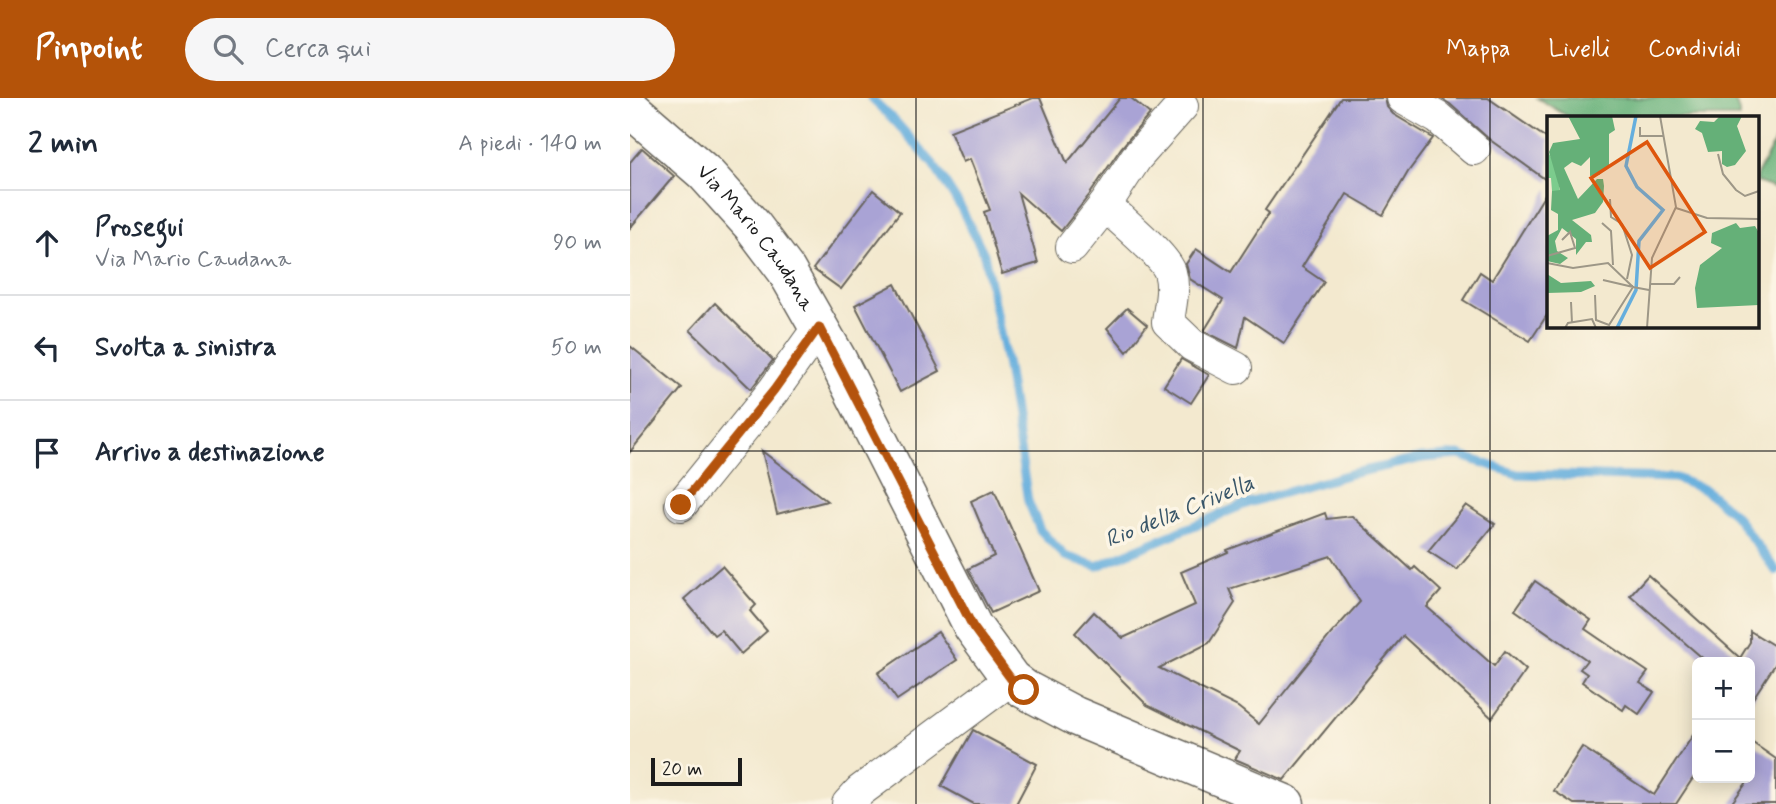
<!DOCTYPE html>
<html lang="it">
<meta charset="utf-8">
<style>
body{margin:0;font-family:Mynerve,sans-serif;background:#f6f6f7;color:#1f2937}
.controls{position:absolute;right:21px;bottom:21px;display:grid;overflow:hidden;border-radius:10px;box-shadow:0 4px 18px #0003}
.controls button{width:63px;height:63px;display:grid;place-items:center;padding:0;border:0;border-bottom:2px solid #e0e1e3;background:#fff;color:#1f2937;font:35px sans-serif}
.scale{position:absolute;left:21px;bottom:18px;width:91px;box-sizing:border-box;padding-left:7px;border:4px solid #1c1c1c;border-top:0;font-size:19px;line-height:24px;white-space:nowrap;color:#1c1c1c;-webkit-text-stroke:5px #fcf5e5;paint-order:stroke}
.stop{position:absolute;width:21px;height:21px;margin:-16px;border:5px solid #b45309;border-radius:50%;background:#fff}
.stop.end{background:#b45309;border-color:#fff;box-shadow:0 2px 7px #0008}
.list{margin:0;padding:0;list-style:none}
h2{display:flex;justify-content:space-between;align-items:center;height:91px;margin:0;padding:0 28px;font-size:30px}
h2 small{font-size:23px;font-weight:400;color:#747a83}
.list li{display:grid;grid-template-columns:46px 1fr auto;gap:21px;align-items:center;box-sizing:border-box;height:105px;padding:0 28px;border-top:2px solid #e0e1e3}
.list b{display:block;font-size:26px;white-space:nowrap}
.list p{margin:0;font-size:23px;white-space:nowrap;color:#747a83}
.list em{font-size:23px;font-style:normal;color:#747a83}
.icon{flex:none;width:38px;height:38px;fill:none;stroke:currentColor;stroke-width:2;stroke-linecap:round;stroke-linejoin:round}
.map{position:relative;flex:none;width:1146px;height:706px;overflow:hidden}
header{display:flex;align-items:center;gap:42px;box-sizing:border-box;height:98px;padding:0 35px;background:#b45309;color:#fff}
header strong{font-size:33px}
nav{display:flex;gap:38px;margin-inline-start:auto;font-size:24px}
.search{width:490px;height:63px;background:#f6f6f7;display:flex;align-items:center;gap:18px;box-sizing:border-box;padding:0 24px;border-radius:38px;color:#747a83;font-size:26px}
main{display:flex}
aside{flex:1;background:#fff}
.map>svg:first-child{display:block}
.forest{fill:#65b078;stroke:#40664a;stroke-width:2}
.lines{fill:none;stroke-linecap:round;stroke-linejoin:round}
.stream{stroke:#65aedd;stroke-width:9}
.building{fill:#a9a3d5;fill-rule:evenodd}
.street-casing{stroke:#67645b;stroke-width:34}
.secondary-casing{stroke:#67645b;stroke-width:41}
.street{stroke:#fff;stroke-width:32}
.secondary{stroke:#fff;stroke-width:38}
.route{stroke:#b45309;stroke-width:9}
.grid{fill:none;stroke:#1c1c1c;stroke-width:2;stroke-opacity:0.55}
.labels{text-anchor:middle;dominant-baseline:central;stroke-width:7;stroke-linejoin:round;paint-order:stroke}
.street-label{font-size:21px;fill:#1c1c1c;stroke:#fcf5e5}
.water-label{font-size:23px;font-style:italic;fill:#395669;stroke:#fcf5e5}
.inset-river{fill:none;stroke:#65aedd;stroke-width:3.5}
.inset-road{fill:none;stroke:#9d9787;stroke-width:2}
.view{fill:#de560d;fill-opacity:0.15;stroke:#de560d;stroke-width:3.5}
.inset-edge{fill:none;stroke:#1c1c1c;stroke-width:3.5}
</style>
<header>
<strong>Pinpoint</strong>
<div class="search"><svg class="icon" aria-label="search" viewBox="0 0 24 24"><circle cx="10" cy="10" r="6"/><path d="M15 15l6 6"/></svg>Cerca qui</div>
<nav><a>Mappa</a><a>Livelli</a><a>Condividi</a></nav>
</header>
<main>
<aside>
<h2>2 min<small>A piedi · 140 m</small></h2>
<ul class="list">
<li><svg class="icon" aria-label="ahead" viewBox="0 0 24 24"><path d="M12 20V5M6 11l6-6 6 6"/></svg><div><b>Prosegui</b><p>Via Mario Caudana</p></div><em>90 m</em></li>
<li><svg class="icon" aria-label="left" viewBox="0 0 24 24"><path d="M17 20v-9H6M10 6l-5 5 5 5"/></svg><div><b>Svolta a sinistra</b></div><em>50 m</em></li>
<li><svg class="icon" aria-label="arrive" viewBox="0 0 24 24"><path d="M6 21V4h12l-3 4 3 4H6"/></svg><div><b>Arrivo a destinazione</b></div></li>
</ul>
</aside>
<div class="map">
<svg width="1146" height="706" viewBox="0 0 1146 706">
<rect width="100%" height="100%" fill="#fcf5e5"/>
<filter id="ink" filterUnits="userSpaceOnUse"><feTurbulence type="fractalNoise" baseFrequency=".0143" numOctaves="2"/><feDisplacementMap in="SourceGraphic" scale="14" xChannelSelector="R" yChannelSelector="G"/><feConvolveMatrix kernelMatrix="1 2 1 2 8 2 1 2 1" color-interpolation-filters="sRGB"/></filter>
<filter id="wash" filterUnits="userSpaceOnUse"><feTurbulence type="fractalNoise" baseFrequency=".00686" numOctaves="4" result="noise"/><feDisplacementMap in="SourceGraphic" scale="28" xChannelSelector="R" yChannelSelector="G"/><feGaussianBlur stdDeviation="1.57" result="paint"/><feColorMatrix in="noise" values="0 0 0 0 0 0 0 0 0 0 0 0 0 0 0 0 0 1.4 0 .05"/><feComposite in="paint" operator="in"/></filter>
<g filter="url(#wash)">
<rect width="100%" height="100%" fill="#f3e9cf"/>
<g class="forest">
<polygon points="907,0 1104,0 1109,14 1109,19 939,19"/>
<polygon points="1146,41 1146,91 1127,84 1127,77"/>
</g>
<g class="lines">
<polyline class="stream" points="241,0 265,23 303,66 330,108 354,156 377,269 398,403 410,432 435,458 467,468 618,405 720,376 792,360 829,357 887,376 1045,380 1075,392 1104,416 1146,473"/>
</g>
<g id="blocks">
<g class="building">
<polygon points="403,0 410,0 437,65 490,0 501,0 520,16 491,50 460,96 431,133 388,95 408,165 372,176 354,114 360,112 340,61 333,64 320,33"/>
<polygon points="711,0 755,0 757,9 763,16 803,40 778,74 753,117 717,96 672,169 694,184 654,245 615,219 608,250 574,233 593,202 560,181 556,166 566,151 601,174 639,115 635,112"/>
<polygon points="810,0 858,0 919,42 919,84 860,42 820,6"/>
<polygon points="12,50 44,78 0,130 0,64"/>
<polygon points="919,90 919,214 900,243 833,202 850,174 862,182"/>
<polygon points="243,92 270,114 211,191 183,171"/>
<polygon points="265,186 310,273 270,294 225,207"/>
<polygon points="85,205 143,262 121,291 60,232"/>
<polygon points="497,210 517,227 497,254 477,230"/>
<polygon points="0,248 52,290 0,354"/>
<polygon points="551,261 579,277 561,305 534,288"/>
<polygon points="132,353 197,403 147,416"/>
<polygon points="364,392 409,493 361,515 338,471 364,458 341,403"/>
<polygon points="836,407 865,426 827,472 798,453"/>
<path d="M695,415l2,6 25,-3 60,54 3,-3 26,24 -14,16 67,59 11,-15 21,19 -34,48 -89,-82 -119,144 -49,-21 5,-8 -93,-46 -72,-72 19,-21 29,26 72,-33 -14,-33 47,-20 -1,-2zM701,458l29,46 -29,32 -72,90 -21,-17 -79,-39 50,-25 26,-40 -6,-14z"/>
<polygon points="92,468 126,507 120,513 137,533 111,556 91,532 84,537 54,501"/>
<polygon points="1018,477 1110,560 1120,544 1120,533 1146,549 1146,565 1120,605 1120,564 1077,564 1000,497"/>
<polygon points="905,483 961,522 955,531 1018,574 1010,585 1024,594 1009,616 996,607 993,612 952,584 957,576 950,571 957,562 885,512"/>
<polygon points="308,534 327,562 267,602 248,575"/>
<polygon points="1067,631 1067,674 1046,706 944,706 924,693 952,649 1024,697"/>
<polygon points="343,632 407,666 386,706 344,706 311,688"/>
<polygon points="1120,643 1146,661 1146,706 1101,706 1120,680"/>
</g>
</g>
</g>
<g filter="url(#ink)">
<use href="#blocks" fill-opacity="0" stroke="#67645b" stroke-width="2"/>
<g class="lines">
<g class="street-casing">
<g id="street">
<polyline points="773,0 808,20 844,51"/>
<path d="M475,107c14,13 60,51 65,67 5,17 0,33 -2,50l24,23 44,23"/>
<polyline points="442,149 475,107 506,60 552,8"/>
<polyline points="51,407 144,292 189,229"/>
<polyline points="218,706 230,693 381,581"/>
</g>
</g>
<g class="secondary-casing">
<g id="secondary">
<path id="s1" d="M0,10l75,65 47,52 34,45 52,91 135,266 38,52 13,10 51,27 210,88"/>
</g>
</g>
<use href="#street" class="street"/>
<use href="#secondary" class="secondary"/>
</g>
</g>
<g class="lines" filter="url(#ink)">
<polyline class="route" points="51,407 144,292 189,229 343,529 381,581 394,592"/>
</g>
<path class="grid" d="M286,0v706M573,0v706M860,0v706M0,353h1146"/>
<g class="labels">
<g class="street-label">
<text stroke="none"><textPath href="#s1" startOffset="182">Via Mario Caudana</textPath></text>
</g>
<g class="water-label">
<text transform="translate(550 414) rotate(-22)">Rio della Crivella</text>
</g>
</g>
<g transform="translate(917 18)">
<rect width="212" height="212" fill="#f3e9cf"/>
<path d="M0,35l8,12 5,28h-8l-1,-13h-4z" fill="#7ccc8d"/>
<path d="M21,0h44l3,14 -6,4v32l-10,9 -9,1v-19l-9,9 -9,-4 -8,6 14,31 19,-20h6l1,7 -1,16 -8,11 -23,7 19,15 1,7h-6l-10,13v-16l-14,-11 -7,13 2,10 11,7 -8,6 -13,-3v-25l11,-6v-16l-7,-4 1,-19 8,-1 -11,-38 4,-9 27,-4zM173,0h22l-5,10 9,25 -11,14 -8,2 -5,-3v-13l-14,1 -6,-19 -7,-4 5,-8 14,1zM189,107l4,5 15,-2 4,7v72l-62,3 -2,-20 5,-23 22,-17 -11,-5 1,-10zM0,158l14,9 30,-2 4,5 -14,6 -34,1z" fill="#65b078"/>
<path class="inset-river" d="M70,212l19,-38 3,-49 24,-31 -26,-23 -11,-21 10,-50"/>
<path class="inset-road" d="M93,11v9h23M171,38l5,20 13,16 9,6 14,-5M0,62v30M63,83l1,18 11,7 10,31 -5,24M129,92l31,10 52,1M55,107l9,8 2,34M0,140l28,-8 -5,-16 -8,8M0,147l26,5 35,-5 25,24 16,3M103,168h24l6,-7M48,179l1,25 13,5 24,-38 -30,-7M24,186l1,21M18,212l3,-5 24,-4 4,9M100,212l5,-70 24,-51 -16,-91"/>
<path class="view" d="M100,26l58,90 -55,36 -59,-90z"/>
<rect width="212" height="212" class="inset-edge"/>
</g>
</svg>
<div class="controls">
<button>+</button>
<button>−</button>
</div>
<div class="scale">20 m</div>
<div class="stop" style="left:394px;top:592px"></div>
<div class="stop end" style="left:51px;top:407px"></div>
</div>
</main>
